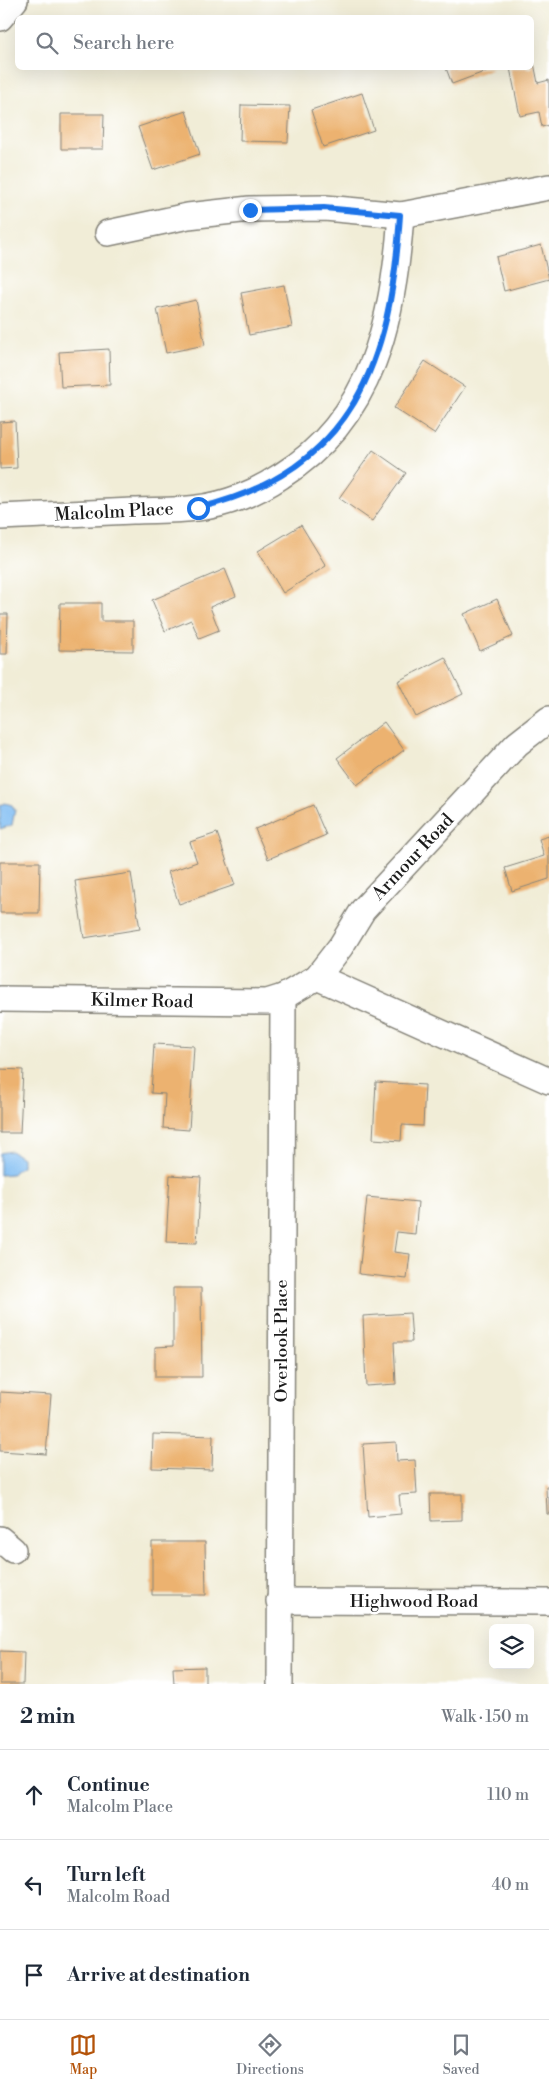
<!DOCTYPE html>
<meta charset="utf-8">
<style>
body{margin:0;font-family:"Libre Bodoni",serif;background:#f2f2f3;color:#1f2937}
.controls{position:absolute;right:15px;bottom:15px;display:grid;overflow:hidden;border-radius:8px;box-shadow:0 5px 20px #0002}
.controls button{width:45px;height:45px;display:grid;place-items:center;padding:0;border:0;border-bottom:1px solid #e0e1e3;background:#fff;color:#1f2937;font:25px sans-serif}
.stop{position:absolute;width:15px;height:15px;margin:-11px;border:4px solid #1a73e8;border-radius:50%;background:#fff}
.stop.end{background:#1a73e8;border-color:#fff;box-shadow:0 1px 5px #0008}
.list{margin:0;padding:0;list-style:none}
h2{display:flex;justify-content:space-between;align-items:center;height:65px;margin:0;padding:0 20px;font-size:21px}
h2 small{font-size:16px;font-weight:400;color:#747a83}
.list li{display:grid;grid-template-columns:32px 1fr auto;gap:15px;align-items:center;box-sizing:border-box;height:90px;padding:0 20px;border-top:1px solid #e0e1e3}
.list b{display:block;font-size:19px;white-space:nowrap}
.list p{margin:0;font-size:16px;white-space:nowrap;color:#747a83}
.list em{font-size:16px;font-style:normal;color:#747a83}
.icon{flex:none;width:28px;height:28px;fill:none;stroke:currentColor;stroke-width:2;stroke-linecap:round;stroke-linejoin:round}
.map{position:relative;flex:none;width:549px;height:1684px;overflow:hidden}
.search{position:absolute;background:#fff;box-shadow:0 5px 20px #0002;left:15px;right:15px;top:15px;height:55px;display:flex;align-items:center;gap:12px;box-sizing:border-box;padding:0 18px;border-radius:8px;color:#747a83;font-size:19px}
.sheet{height:335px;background:#fff}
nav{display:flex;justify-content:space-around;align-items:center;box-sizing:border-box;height:70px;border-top:1px solid #e0e1e3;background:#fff;font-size:14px;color:#747a83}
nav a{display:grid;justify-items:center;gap:2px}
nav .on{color:#b45309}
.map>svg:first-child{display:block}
.water{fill:#80bdf3;stroke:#4e6c88}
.building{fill:#ecb26f}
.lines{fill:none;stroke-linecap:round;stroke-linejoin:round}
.minor-casing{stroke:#86847a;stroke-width:28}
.minor{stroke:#fff;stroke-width:25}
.route{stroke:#1a73e8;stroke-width:6}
.labels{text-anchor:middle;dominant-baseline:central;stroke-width:5;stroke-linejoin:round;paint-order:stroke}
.street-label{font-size:18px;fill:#1c1c1c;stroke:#fff}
</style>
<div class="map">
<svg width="549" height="1684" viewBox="0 0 549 1684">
<rect width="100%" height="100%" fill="#fff"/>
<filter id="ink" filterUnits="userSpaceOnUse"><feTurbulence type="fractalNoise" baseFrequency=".02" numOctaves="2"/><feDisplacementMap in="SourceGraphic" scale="10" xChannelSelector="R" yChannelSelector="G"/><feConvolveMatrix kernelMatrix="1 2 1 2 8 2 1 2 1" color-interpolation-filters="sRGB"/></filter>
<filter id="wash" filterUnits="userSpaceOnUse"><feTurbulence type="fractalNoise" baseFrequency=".0096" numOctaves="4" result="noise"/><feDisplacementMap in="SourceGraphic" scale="20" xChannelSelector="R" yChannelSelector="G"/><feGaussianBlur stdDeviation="1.12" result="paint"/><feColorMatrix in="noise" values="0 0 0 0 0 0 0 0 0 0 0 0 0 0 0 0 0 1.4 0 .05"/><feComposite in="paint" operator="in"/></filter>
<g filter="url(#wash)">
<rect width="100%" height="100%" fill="#f1edd7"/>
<g class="water">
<polygon points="5,803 12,805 15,810 12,825 0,829 0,806"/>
<polygon points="11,1151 22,1158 22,1166 12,1174 0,1175 0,1153"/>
</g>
<g id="blocks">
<g class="building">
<polygon points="532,63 534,63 538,83 549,80 549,125 542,127 539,112 520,116 510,68 532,68"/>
<polygon points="446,68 491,68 492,69 452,84"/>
<polygon points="362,93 374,130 323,147 311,110"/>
<polygon points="241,105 290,106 288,142 240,141"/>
<polygon points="186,111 200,154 153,170 138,127"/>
<polygon points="61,114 104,114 103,149 61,149"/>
<polygon points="541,245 549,279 504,291 496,257"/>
<polygon points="284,285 292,327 249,335 241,293"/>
<polygon points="196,300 205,345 166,353 157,309"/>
<polygon points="109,349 110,385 61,387 59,352"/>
<polygon points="425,361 465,387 434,434 394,408"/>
<polygon points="15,421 17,468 0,469 0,422"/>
<polygon points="373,450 406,473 372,521 339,498"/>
<polygon points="301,525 326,566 283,593 258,551"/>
<polygon points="225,569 236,596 210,607 219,630 199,638 191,620 165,631 152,600"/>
<polygon points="497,599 513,636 480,651 464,614"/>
<polygon points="60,603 101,603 101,621 133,621 133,651 59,650"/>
<polygon points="0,614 8,614 7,654 0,654"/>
<polygon points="445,657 463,694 416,717 398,681"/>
<polygon points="384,722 404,750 357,785 337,758"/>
<polygon points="313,805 326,835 268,859 255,829"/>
<polygon points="217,833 235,885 179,904 168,872 197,862 190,842"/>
<polygon points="549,836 549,879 512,891 505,868 544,856 539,839"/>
<polygon points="0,862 40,862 39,913 0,913"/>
<polygon points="131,873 140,929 84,938 75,881"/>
<polygon points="154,1044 194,1046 189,1130 163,1128 165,1094 151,1093"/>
<polygon points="0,1069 23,1070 20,1133 0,1133"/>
<polygon points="376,1082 425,1085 423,1126 402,1125 401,1141 373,1139"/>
<polygon points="170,1175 201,1177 197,1243 166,1242"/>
<polygon points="367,1197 418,1202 415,1234 397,1232 394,1252 410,1254 407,1279 359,1274"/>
<polygon points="173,1288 201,1288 202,1377 155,1377 155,1347 173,1346"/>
<polygon points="410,1313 412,1342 394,1342 396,1384 366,1386 363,1316"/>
<polygon points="0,1392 51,1395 46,1454 0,1451"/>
<polygon points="153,1434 213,1436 212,1470 152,1468"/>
<polygon points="396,1442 397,1461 415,1460 417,1494 399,1495 401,1514 368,1517 363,1444"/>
<polygon points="546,1486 549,1486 549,1514 547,1514"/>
<polygon points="430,1494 462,1494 462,1520 431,1521"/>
<polygon points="152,1542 205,1542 206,1595 152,1595"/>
<polygon points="0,1651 24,1652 23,1684 0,1684"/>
<polygon points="205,1667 205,1684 174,1684 173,1668"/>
</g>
</g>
</g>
<g filter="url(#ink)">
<use href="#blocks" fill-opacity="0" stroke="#86847a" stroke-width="1"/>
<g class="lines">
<g class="minor-casing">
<g id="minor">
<polyline points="0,18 15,0"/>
<polyline points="108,233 188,216 250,209 325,208 401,215 549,187"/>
<path d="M0,517c44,-2 88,-4 133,-6 21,-1 43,0 64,-3 29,-3 60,-16 84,-32 93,-58 113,-159 120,-261"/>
<polyline points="317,977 549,1081"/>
<polyline points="0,999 267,1002 283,997 317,977 341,946 363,910 517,744 549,719"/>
<polyline points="0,1539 13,1550"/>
<polyline points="279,1601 549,1602"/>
<polyline points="280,1684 283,997"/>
</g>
</g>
<use href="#minor" class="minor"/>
</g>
</g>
<g class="lines" filter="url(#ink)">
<path class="route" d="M198,508c156,-37 193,-147 202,-293l-76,-7 -74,2"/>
</g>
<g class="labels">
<g class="street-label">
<text transform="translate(114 512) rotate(-3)">Malcolm Place</text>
<text transform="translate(413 857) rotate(-47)">Armour Road</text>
<text transform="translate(142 1001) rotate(1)">Kilmer Road</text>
<text transform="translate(281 1341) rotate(-90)">Overlook Place</text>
<text x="414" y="1601">Highwood Road</text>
</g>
</g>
</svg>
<div class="controls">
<button><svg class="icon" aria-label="layers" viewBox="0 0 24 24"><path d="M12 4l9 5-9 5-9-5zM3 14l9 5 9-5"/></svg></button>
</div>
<div class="stop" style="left:198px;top:508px"></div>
<div class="stop end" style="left:250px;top:210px"></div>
<div class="search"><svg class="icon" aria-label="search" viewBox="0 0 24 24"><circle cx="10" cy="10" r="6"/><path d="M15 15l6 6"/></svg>Search here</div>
</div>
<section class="sheet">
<h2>2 min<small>Walk · 150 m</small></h2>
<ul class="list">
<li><svg class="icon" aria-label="ahead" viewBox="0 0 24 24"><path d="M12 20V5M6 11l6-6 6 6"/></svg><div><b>Continue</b><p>Malcolm Place</p></div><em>110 m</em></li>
<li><svg class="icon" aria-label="left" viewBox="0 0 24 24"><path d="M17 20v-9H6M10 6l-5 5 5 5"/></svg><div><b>Turn left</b><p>Malcolm Road</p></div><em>40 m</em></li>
<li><svg class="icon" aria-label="arrive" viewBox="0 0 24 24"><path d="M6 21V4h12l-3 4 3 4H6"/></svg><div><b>Arrive at destination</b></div></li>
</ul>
</section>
<nav>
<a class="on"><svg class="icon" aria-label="map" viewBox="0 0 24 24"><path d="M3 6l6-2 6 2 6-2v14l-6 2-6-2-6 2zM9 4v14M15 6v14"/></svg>Map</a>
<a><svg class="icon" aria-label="directions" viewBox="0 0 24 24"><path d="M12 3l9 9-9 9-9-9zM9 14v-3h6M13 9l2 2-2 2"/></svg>Directions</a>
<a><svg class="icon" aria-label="saved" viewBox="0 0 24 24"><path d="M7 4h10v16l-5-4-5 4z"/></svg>Saved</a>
</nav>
